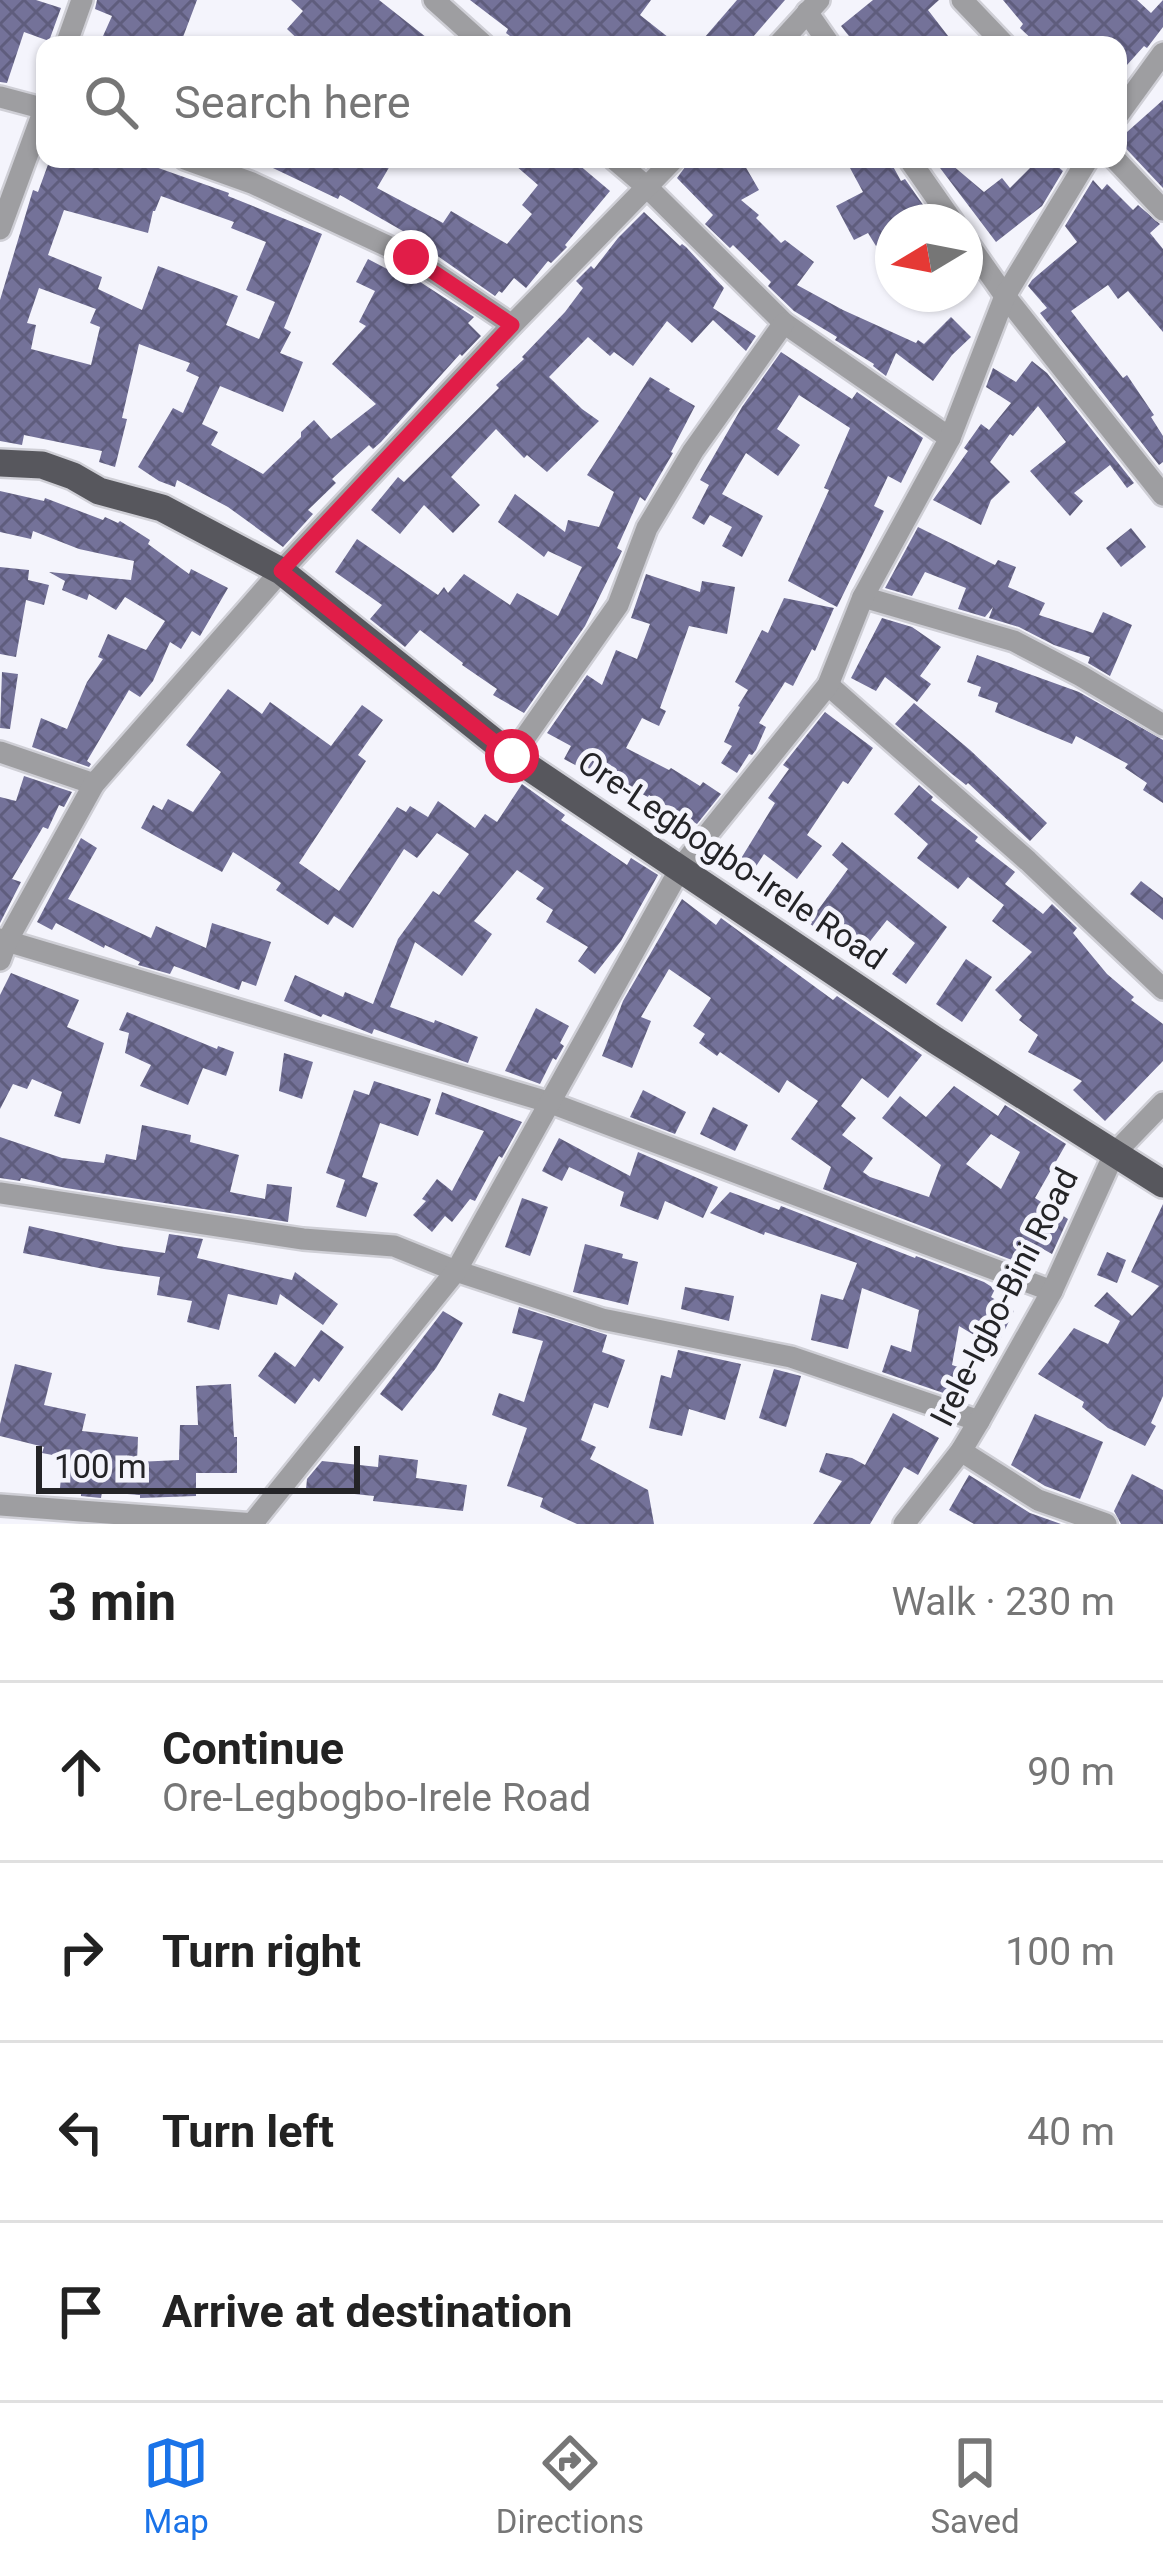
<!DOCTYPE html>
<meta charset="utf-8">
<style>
body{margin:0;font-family:Roboto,sans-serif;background:#f6f6f6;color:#222}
.compass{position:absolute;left:875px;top:204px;width:108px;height:108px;border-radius:50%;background:#fff;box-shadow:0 3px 9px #0004;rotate:260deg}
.scale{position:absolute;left:36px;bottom:30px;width:324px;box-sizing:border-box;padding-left:12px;border:6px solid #242427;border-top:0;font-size:33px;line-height:42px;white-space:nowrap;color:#242427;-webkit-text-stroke:9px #f4f4fc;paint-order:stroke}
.stop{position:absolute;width:36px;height:36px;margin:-27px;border:9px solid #e11d48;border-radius:50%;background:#fff}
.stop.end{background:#e11d48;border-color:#fff;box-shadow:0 3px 12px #0008}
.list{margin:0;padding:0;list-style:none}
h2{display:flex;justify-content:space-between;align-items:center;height:156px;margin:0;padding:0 48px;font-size:51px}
h2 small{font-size:39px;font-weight:400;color:#767676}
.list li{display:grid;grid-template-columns:78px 1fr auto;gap:36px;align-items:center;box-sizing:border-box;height:180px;padding:0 48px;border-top:3px solid #e0e0e0}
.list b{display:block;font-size:45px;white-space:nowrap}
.list p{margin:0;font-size:39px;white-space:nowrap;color:#767676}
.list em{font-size:39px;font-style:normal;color:#767676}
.icon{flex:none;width:66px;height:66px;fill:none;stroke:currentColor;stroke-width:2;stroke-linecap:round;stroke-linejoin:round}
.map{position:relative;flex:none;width:1163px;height:1524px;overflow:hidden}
.search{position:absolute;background:#fff;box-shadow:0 3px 9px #0004;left:36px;right:36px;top:36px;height:132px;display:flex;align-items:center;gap:30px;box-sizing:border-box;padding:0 42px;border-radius:24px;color:#767676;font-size:45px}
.sheet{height:876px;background:#fff}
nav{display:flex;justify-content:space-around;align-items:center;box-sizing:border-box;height:168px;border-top:3px solid #e0e0e0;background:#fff;font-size:33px;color:#767676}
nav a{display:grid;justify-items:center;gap:6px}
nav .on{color:#1a73e8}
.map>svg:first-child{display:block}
.building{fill:url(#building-cross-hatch);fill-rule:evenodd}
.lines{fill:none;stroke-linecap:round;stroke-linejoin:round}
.minor-casing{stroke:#cfcfd6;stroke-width:26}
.major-casing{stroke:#cfcfd6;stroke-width:32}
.minor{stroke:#9e9ea1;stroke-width:21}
.major{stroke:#57575d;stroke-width:27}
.route{stroke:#e11d48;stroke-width:15}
.labels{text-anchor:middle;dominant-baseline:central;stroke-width:10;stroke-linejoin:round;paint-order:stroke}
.street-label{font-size:33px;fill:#242427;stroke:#f4f4fc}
</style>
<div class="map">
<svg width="1163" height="1524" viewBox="0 0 1163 1524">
<defs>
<pattern id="building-cross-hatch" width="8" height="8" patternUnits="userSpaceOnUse" patternTransform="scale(3)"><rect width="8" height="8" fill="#747299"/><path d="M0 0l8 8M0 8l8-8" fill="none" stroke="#5f5d7d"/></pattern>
</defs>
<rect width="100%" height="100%" fill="#f4f4fc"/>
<g class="building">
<polygon points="0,0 36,0 61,8 49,41 24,32 7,83 0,82"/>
<polygon points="97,0 197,0 180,45 99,45 112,16 95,9"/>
<polygon points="291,0 379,0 436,45 304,45 287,29 303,11"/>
<polygon points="470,0 651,0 640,15 678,45 522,45 506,33 508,29"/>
<polygon points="737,0 785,0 746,45 698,45"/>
<polygon points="873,0 939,0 928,10 955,45 856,45 841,26"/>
<polygon points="1003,0 1137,0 1151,13 1163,0 1163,27 1147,48 1144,46 1118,75 1118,45 1038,45 1020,28 1023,24"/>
<polygon points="1163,100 1163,188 1118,140"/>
<path d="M50,159h83l96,34 -1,3 94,38 -38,94 7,4 -11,21 23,9 -20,50 -63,-26 -18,38 16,8 -7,13 52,29 38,-37v-5l13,-12 17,19 45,-35 -44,-40 34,-38 -7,-4 16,-31 -19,-9 12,-23 40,21 3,-4 63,41 -6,6 13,13 -19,20 -2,-2 -79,88 -8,7 -4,-4 -37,34 4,4 -28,27 5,4 -30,33 -55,-40 -51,-27 -2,7 -16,-6 -21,-14 35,-59 10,5 16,-36 -13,-6 4,-8 -51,-19 -17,74 5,1 -12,48 -16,-5 3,-11 -78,-16 -2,10 -22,-4v-141l33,-110 5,2zM161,196l73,26 -3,6 35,14 -20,48 29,12 -16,37 -33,-14 12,-29 -80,-30 -16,44 -44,-21 4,-12 -54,-22 16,-45 84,23 5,-22h2zM39,288l57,21 -6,14 10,4 -9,38 -60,-16 5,-24 -9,-2z"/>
<polygon points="254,159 394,159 377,188 443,223 451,211 507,244 532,214 522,205 538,185 508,159 572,159 610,191 565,245 567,247 551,263 548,261 526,288 514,278 502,293 499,291 495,296 429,250 430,247 408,234 340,195 338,199"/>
<polygon points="691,159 741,159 759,190 741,200 759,215 756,218 781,243 785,240 814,262 797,285 843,310 916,343 918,340 924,344 951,317 971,337 952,355 933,381 896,353 886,376 873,366 874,364 835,340 837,337 794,311 768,286 771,282 733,245 730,248 705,224 713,215 677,178"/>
<polygon points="866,159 889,159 901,181 905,179 935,222 893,222 893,236 876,246 868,233 854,240 836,206 863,192 850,168"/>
<polygon points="945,159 984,192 1002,178 1010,188 1039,159 1049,159 1063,171 1042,206 996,242 934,160"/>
<polygon points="1093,180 1102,190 1107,184 1133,210 1138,205 1160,224 1150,233 1163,249 1163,332 1128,291 1118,299 1108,285 1071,311 1123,378 1127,375 1154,415 1151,417 1163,436 1163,462 1159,465 1040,313 1047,308 1028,286 1032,280 1077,242 1065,226"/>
<polygon points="644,212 680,246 682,244 686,247 724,288 713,308 756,336 746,351 713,320 692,343 667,321 633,366 614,352 610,356 588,337 549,377 582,409 599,421 547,472 527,455 524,458 496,429 451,477 480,505 453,533 424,505 400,534 371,510 398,477 404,482 499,388 496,385 524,359 522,357 565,312 583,288 576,281 591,266 594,269 618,238"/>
<polygon points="781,352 852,399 857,392 923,438 901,483 888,476 874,506 884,511 837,607 788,581 829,490 824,488 850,428 799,395 777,429 800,445 778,476 746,453 722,494 763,516 742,557 722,546 732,527 710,515 704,525 692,518 709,485 700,480 742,407"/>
<polygon points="1032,361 1047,373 1134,483 1127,488 1110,465 1074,493 1083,501 1070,516 1030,471 1066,442 1038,406 1013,436 1010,434 990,462 1010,482 991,500 981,525 933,500 968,451 964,448 981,424 989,430 1011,403 986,387 993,368 1016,382"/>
<polygon points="650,377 670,389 669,391 695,406 671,452 673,453 645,501 640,497 617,548 622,551 585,626 524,713 493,695 497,689 462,665 463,663 420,630 405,647 370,619 382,605 335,572 357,539 438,595 444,587 448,593 464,574 510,605 517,593 558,616 582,567 548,551 544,557 498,522 515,494 565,532 568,520 599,527 614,492 587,475"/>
<polygon points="0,491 44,501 45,498 103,520 105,517 118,523 120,521 150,540 148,544 189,574 191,569 228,588 200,636 192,631 181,649 170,642 153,681 140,697 129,690 87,761 91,764 89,767 32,747 41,718 67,729 87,682 103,659 98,657 108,634 146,650 165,621 125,597 116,610 89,594 87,600 62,590 65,581 49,572 131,580 134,561 79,549 33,531 31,539 0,532"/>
<polygon points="918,527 995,565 998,560 1016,567 1008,587 1045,603 1039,615 1093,633 1103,612 1132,625 1110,676 1088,663 1090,657 1054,645 1019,627 989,618 993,607 985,617 958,609 966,588 925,572 912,596 885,588"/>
<polygon points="1131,528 1146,547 1121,567 1106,548"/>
<polygon points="0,567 29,570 28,580 49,585 44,605 26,600 16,657 0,654"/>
<polygon points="646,574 700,592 702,581 735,587 727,634 689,626 660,708 666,711 659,726 642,718 626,748 669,770 671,768 700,786 703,782 721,794 697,824 649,795 648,797 611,778 609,783 564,759 571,746 547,733 587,675 602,685 616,650 637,659 650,624 631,618"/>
<polygon points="784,598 834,608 815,651 812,649 793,686 785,682 759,723 766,727 756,750 752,755 749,754 737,773 721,763 732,746 724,742 740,707 738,706 748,690 735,682 762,630 768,633"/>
<polygon points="882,618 912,627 941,647 920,676 931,684 917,702 885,677 876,691 851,678"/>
<polygon points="977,655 1079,692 1163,740 1163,803 1143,790 1147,783 1125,768 1128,764 1076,736 1072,744 995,712 998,703 978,696 981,687 967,682"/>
<polygon points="2,672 18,674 10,729 0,728"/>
<polygon points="228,689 262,714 270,702 331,746 362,705 383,720 358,755 366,761 299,863 339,891 397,807 406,812 410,806 428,817 438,801 475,828 485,814 497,822 522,784 565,815 561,820 627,865 631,858 658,875 621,941 595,974 578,961 588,947 546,922 553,910 536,899 544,888 517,870 474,921 492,934 462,976 415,942 390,1007 434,1023 435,1020 478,1037 468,1063 374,1029 372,1034 323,1014 321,1017 284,1001 295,975 343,997 345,992 373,1004 398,939 433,891 439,895 469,854 437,833 417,858 404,849 353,928 334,916 328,925 276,890 281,883 233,852 222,872 141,828 153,805 162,810 168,799 193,812 221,772 186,745"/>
<polygon points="914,703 970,750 1047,823 1030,841 968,783 966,785 952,774 895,724"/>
<polygon points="825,712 873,748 848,784 843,781 807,835 822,846 797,879 764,854 751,874 737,865 775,803 768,798 789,769 783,765"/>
<polygon points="24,776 72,792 64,807 59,805 48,829 43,827 12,879 21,882 0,923 0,797 16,801"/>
<polygon points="919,785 933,797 931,800 978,837 975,841 1015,872 1005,884 1043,914 1052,904 1077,928 1073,933 1107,974 1134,997 1131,1000 1163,1024 1163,1061 1105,1121 1073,1090 1082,1081 1028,1052 1038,1035 1019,1020 1022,1016 995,990 1032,952 992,921 1004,905 968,877 958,889 917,858 928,844 894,814"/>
<polygon points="81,838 97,848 68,899 151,938 156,926 206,948 212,923 271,942 256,986 242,981 239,990 174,966 170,974 138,965 140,962 105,945 104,948 56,923 52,930 37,922"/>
<polygon points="842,842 947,927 906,984 892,974 915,943 887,920 867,945 878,955 868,967 778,900 786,889 818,910 848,869 832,855"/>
<polygon points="1141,881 1163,898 1163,920 1130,894"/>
<path d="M682,899l34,26 5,-7 112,82 4,-4 85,59 -34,43 -26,-20 -21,28 15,12 -14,17 31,23 -10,14 7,5 59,20 12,-32 -59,-47 18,-22 26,21 28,-31 44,30 7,-11 61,39 -31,54 33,21 -16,35 -9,-5 -10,19 -210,-79 8,-22 -40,-28 27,-38 -31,-21 -8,13 -59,-41 -3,4 -18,-13 6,-9 -12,-8 18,-28 -42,-29 -28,48 10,4 -19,47 -30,-12 21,-55zM991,1134l29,18 -19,37 -35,-25z"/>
<polygon points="966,959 992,977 962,1022 936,1004"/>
<polygon points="11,973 79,1000 67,1027 104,1043 80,1124 54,1116 62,1092 32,1079 27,1089 13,1084 0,1109 0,995"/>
<polygon points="536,1008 569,1026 560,1043 564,1046 556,1060 553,1058 540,1084 505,1071"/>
<polygon points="127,1012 217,1049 218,1046 234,1052 226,1076 203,1068 188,1105 140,1086 151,1065 125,1053 129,1033 119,1030"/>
<polygon points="284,1053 313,1062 302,1099 279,1091"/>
<polygon points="374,1081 431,1099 418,1136 380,1123 362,1177 378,1183 366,1217 336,1207 345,1180 326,1173 354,1090 369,1095"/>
<polygon points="643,1090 686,1112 675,1134 630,1117"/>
<polygon points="442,1092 522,1122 502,1158 499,1156 475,1201 470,1199 452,1222 445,1216 432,1232 413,1215 426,1201 422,1199 437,1179 452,1191 484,1131 435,1114"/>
<polygon points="713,1107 748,1125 735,1151 700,1134"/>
<polygon points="142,1125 191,1135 190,1142 239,1155 230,1192 265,1199 267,1184 292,1187 288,1222 66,1188 21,1178 20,1181 0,1178 0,1137 62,1158 104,1163 106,1154 136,1160"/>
<polygon points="559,1138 630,1176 638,1152 718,1187 703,1218 665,1201 658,1220 620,1206 624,1192 569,1167 562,1181 542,1171"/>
<polygon points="730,1192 779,1210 781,1206 915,1258 916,1256 984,1282 995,1289 991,1297 1014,1311 996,1348 959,1326 952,1365 970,1371 961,1399 882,1372 891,1345 911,1352 919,1310 862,1288 848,1349 811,1340 821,1294 843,1300 857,1263 765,1232 764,1235 710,1213"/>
<polygon points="522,1198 548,1207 530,1256 505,1247"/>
<polygon points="1163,1204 1163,1396 1151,1423 1156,1426 1145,1446 1108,1428 1082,1407 1084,1402 1038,1374 1074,1328 1108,1344 1120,1321 1094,1306 1107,1292 1132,1316 1159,1286 1131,1272"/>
<polygon points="29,1226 118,1246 165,1253 169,1234 203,1239 197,1258 292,1280 295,1272 338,1304 323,1325 280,1294 277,1305 228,1294 219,1330 187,1322 192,1301 157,1295 160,1277 104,1269 23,1253"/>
<polygon points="585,1244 623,1254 622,1258 638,1262 628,1305 573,1292"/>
<polygon points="1107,1252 1126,1260 1117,1283 1097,1275"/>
<polygon points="685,1287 734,1296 729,1321 681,1309"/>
<polygon points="519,1307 607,1335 602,1352 625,1360 608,1408 594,1403 581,1440 596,1447 590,1459 648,1490 654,1524 577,1524 540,1507 543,1498 507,1486 527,1428 492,1415 499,1393 524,1402 543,1341 512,1333"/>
<polygon points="443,1311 463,1323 436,1368 402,1411 380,1394"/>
<polygon points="321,1330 344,1347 319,1382 314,1378 295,1404 258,1376 275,1352 295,1367"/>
<polygon points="678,1350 741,1364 725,1420 689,1409 682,1436 649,1428 661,1375 671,1378"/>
<polygon points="15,1364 52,1373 44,1405 86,1414 82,1431 138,1437 137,1462 179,1460 180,1425 198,1425 196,1386 231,1384 234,1437 237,1437 237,1473 196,1473 196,1496 140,1498 140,1495 102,1492 101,1498 81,1496 81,1490 60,1488 63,1457 42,1453 44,1447 0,1436 0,1424"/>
<polygon points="774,1369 801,1376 786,1427 759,1418"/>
<polygon points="893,1413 939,1438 918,1475 904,1467 870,1524 813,1524 842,1481 819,1472 826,1453 852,1458 865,1465"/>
<polygon points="1035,1414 1103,1442 1080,1499 1045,1486 1011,1465"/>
<polygon points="379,1455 418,1460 416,1478 467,1485 463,1511 373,1501 374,1496 306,1489 307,1479 322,1461 378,1467"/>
<polygon points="1132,1474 1163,1490 1163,1524 1121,1524 1114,1511"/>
<polygon points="969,1475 1030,1513 1061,1524 974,1524 949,1510"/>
</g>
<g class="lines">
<g class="minor-casing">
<g id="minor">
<polyline points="434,0 484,45"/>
<polyline points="962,0 1005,45"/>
<polyline points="807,12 830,45"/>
<polyline points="66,45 82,0"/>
<polyline points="778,45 819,0"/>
<polyline points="0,97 45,109"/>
<polyline points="1118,115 1163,53"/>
<polyline points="185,159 252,183 411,257 512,325"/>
<polyline points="614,159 648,188 784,323 950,438"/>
<polyline points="909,159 953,222"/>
<polyline points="1115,159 1163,210"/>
<polyline points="0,229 45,107"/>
<polyline points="965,239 1005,296 1163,495"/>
<polyline points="863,597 1014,641 1081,676 1163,725"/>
<polyline points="828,685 1028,861 1163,989"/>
<polyline points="0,752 94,784"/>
<polyline points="512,756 618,605 647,528 693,451 784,323"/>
<polyline points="0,939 548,1102 1052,1291"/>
<polyline points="0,960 7,941 94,784 281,571 512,325 674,159"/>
<polyline points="0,1193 303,1239 394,1246 456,1271 602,1319 791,1357 979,1421"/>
<polyline points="961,1451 1038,1500 1106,1524"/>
<polyline points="0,1505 255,1524"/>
<polyline points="252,1524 456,1271 681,867 828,685 863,597 950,438 1005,296 1088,159"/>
<polyline points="904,1524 961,1451 979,1421 1052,1291 1114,1154 1163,1103"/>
</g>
</g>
<g class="major-casing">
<polyline id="major" points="0,463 42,465 73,476 99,491 162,508 281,571 512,756 935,1040 1163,1184"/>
</g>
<use href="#minor" class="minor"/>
<use href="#major" class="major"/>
</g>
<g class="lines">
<polyline class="route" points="411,257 512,325 281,571 512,756"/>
</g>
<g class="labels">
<g class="street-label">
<text transform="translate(732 860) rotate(34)">Ore-Legbogbo-Irele Road</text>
<text transform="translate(1004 1297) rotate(-63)">Irele-Igbo-Bini Road</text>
</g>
</g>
</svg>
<svg class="compass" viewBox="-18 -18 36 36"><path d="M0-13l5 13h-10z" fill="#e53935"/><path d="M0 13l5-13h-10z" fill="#767676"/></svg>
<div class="scale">100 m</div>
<div class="stop" style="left:512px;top:756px"></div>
<div class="stop end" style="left:411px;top:257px"></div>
<div class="search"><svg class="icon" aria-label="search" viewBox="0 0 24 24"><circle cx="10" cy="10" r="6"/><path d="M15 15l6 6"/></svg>Search here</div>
</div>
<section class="sheet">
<h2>3 min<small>Walk · 230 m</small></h2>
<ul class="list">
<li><svg class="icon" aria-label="ahead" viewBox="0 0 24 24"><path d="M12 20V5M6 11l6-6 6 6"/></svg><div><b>Continue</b><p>Ore-Legbogbo-Irele Road</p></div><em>90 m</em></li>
<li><svg class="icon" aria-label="right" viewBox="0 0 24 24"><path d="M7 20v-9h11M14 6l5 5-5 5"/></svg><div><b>Turn right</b></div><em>100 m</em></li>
<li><svg class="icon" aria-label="left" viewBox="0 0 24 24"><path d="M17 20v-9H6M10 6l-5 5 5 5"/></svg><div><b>Turn left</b></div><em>40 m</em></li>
<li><svg class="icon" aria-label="arrive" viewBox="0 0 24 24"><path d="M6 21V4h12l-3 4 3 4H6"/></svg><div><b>Arrive at destination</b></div></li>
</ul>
</section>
<nav>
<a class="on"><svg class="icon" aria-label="map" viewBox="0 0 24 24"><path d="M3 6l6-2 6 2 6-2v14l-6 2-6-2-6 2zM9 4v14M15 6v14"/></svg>Map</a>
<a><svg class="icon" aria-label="directions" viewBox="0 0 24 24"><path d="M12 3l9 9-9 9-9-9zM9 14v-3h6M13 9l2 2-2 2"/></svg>Directions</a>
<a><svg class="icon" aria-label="saved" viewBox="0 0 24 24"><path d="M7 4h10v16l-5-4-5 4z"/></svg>Saved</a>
</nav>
